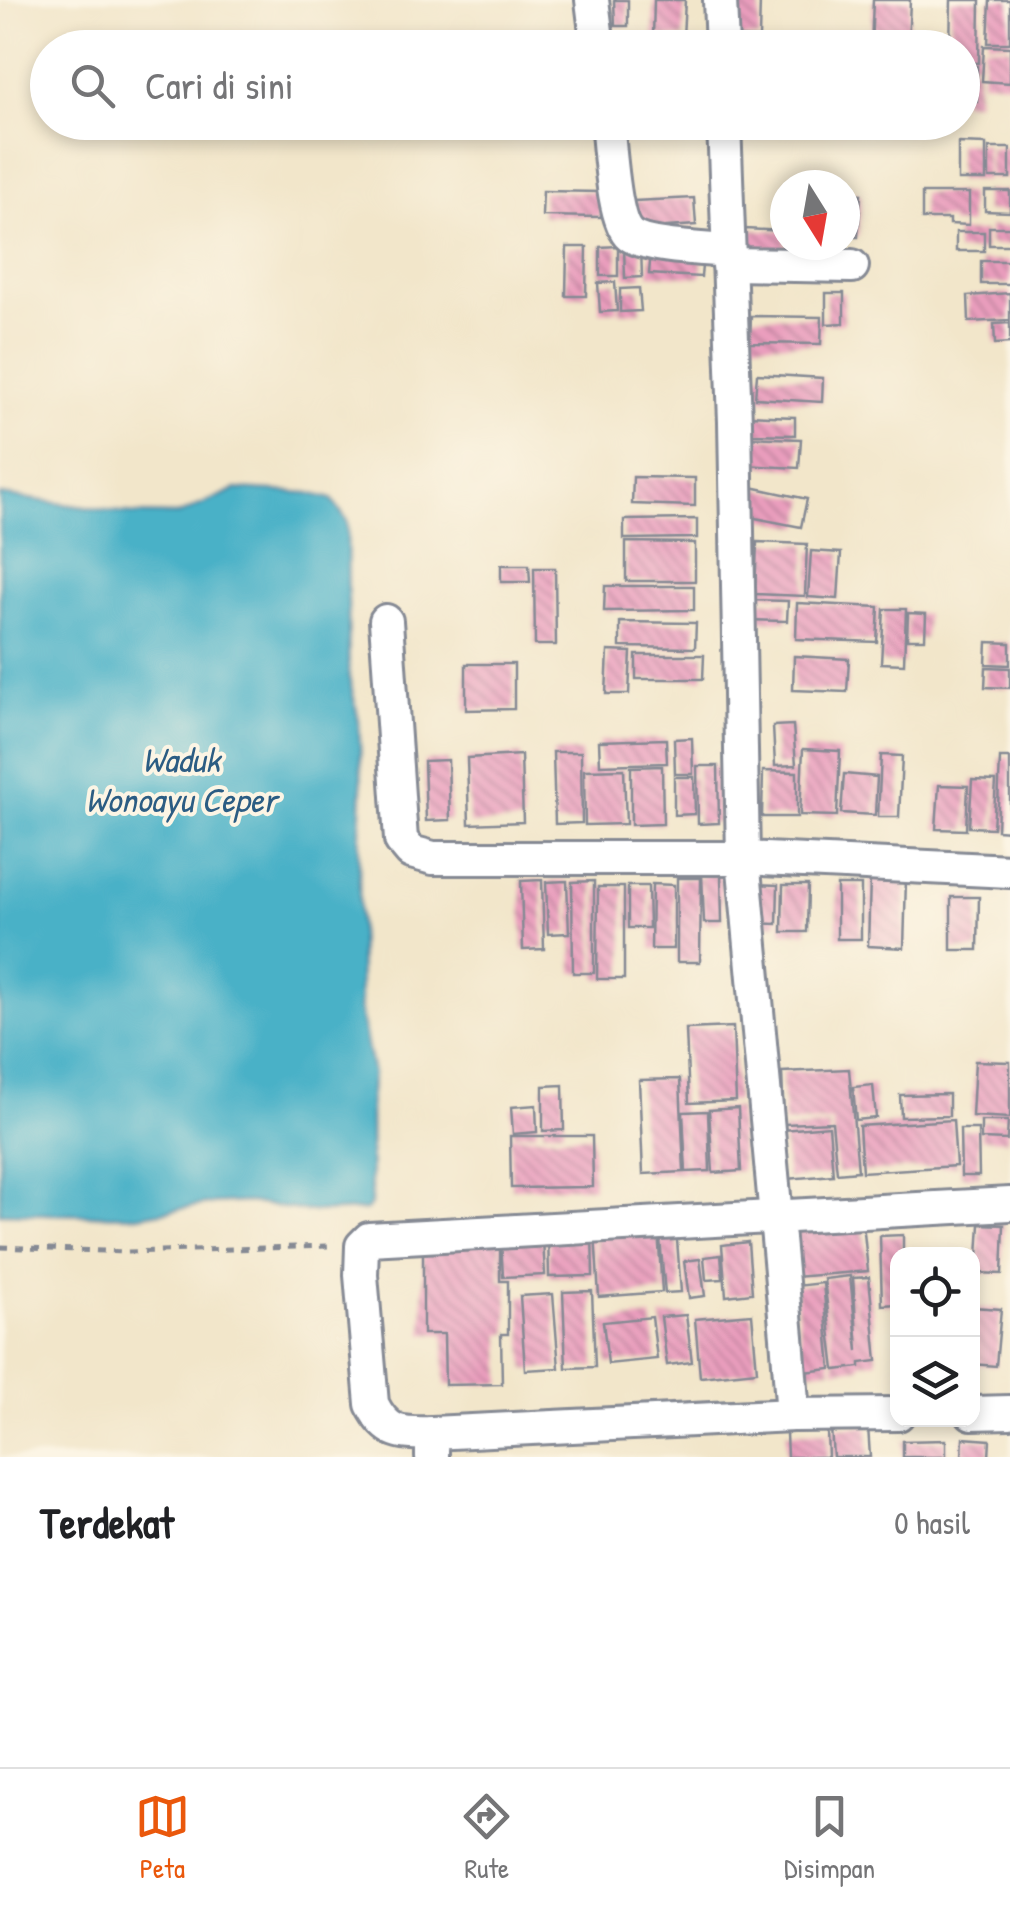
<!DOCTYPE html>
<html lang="id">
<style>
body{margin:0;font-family:"Patrick Hand",sans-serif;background:#f2f2f2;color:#202124}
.controls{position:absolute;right:30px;bottom:30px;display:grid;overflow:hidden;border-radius:20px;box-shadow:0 5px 15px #0003}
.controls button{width:90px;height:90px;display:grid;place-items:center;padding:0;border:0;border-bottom:2px solid #e0e0e0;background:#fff;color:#202124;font:50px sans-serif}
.compass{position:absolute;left:770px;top:170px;width:90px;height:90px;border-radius:50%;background:#fff;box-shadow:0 5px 15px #0003;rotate:169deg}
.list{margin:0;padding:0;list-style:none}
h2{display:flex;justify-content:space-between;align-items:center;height:130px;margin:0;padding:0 40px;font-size:42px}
h2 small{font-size:32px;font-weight:400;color:#757577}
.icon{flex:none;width:55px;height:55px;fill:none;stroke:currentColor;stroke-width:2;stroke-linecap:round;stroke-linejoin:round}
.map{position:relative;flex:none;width:1010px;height:1457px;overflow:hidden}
.search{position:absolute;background:#fff;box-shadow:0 5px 15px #0003;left:30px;right:30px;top:30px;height:110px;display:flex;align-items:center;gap:25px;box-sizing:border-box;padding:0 35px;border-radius:55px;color:#757577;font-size:38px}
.sheet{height:310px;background:#fff}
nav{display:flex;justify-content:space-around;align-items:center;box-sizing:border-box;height:140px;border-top:2px solid #e0e0e0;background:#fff;font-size:28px;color:#757577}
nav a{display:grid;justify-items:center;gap:5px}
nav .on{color:#ea580c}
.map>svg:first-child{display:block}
.water{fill:#48b1c7;stroke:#327092;stroke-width:2.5}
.building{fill:url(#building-back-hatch)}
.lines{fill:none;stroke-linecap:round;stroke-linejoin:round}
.street-casing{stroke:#868a94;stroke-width:38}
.path{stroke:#868a94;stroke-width:5;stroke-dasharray:8 8;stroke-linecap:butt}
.street{stroke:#fff;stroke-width:32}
.labels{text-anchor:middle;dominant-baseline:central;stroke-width:8;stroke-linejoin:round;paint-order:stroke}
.water-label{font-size:35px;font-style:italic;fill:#2b5c83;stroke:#fcf5e5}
</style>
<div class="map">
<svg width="1010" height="1457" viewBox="0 0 1010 1457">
<defs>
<pattern id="building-back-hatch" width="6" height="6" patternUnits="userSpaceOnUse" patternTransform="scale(2.5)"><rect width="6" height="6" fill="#ea9ebd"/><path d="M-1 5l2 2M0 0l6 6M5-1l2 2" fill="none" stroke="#bd819d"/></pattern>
</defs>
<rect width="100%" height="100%" fill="#fcf5e5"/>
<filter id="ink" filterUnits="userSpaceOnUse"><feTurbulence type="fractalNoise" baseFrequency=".01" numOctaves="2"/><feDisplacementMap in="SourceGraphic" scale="20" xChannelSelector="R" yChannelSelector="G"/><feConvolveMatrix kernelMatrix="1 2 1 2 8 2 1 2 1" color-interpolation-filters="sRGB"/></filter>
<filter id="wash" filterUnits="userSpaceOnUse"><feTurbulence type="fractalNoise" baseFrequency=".0048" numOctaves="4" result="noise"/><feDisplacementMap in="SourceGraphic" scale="40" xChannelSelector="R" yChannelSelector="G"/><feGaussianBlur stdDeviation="2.25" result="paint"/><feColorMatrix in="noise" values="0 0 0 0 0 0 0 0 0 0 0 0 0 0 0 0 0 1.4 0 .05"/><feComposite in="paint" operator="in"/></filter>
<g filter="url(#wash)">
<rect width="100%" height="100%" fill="#f2e6ca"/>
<polygon class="water" points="236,489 309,493 332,499 347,521 349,677 359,720 362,791 359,852 360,1010 373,1074 370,1102 371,1204 366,1210 312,1212 247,1202 208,1204 138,1216 0,1213 0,495 134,514 178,515"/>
<g id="blocks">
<g class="building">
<polygon points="614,0 628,0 628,26 615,26"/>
<polygon points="654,0 685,0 683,38 653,37"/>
<polygon points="729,0 760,0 759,38 728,37"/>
<polygon points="873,0 910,0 908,48 871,48"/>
<polygon points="951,0 980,0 979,63 962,62 962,48 950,48"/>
<polygon points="990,0 1010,0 1010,43 988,43"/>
<polygon points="984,46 1010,47 1010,83 982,81"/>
<rect x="962" y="66" width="15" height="36"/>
<polygon points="958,143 986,144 986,180 958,180"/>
<rect x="989" y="148" width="21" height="30"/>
<polygon points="543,191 601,192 601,217 542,216"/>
<polygon points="985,191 1010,191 1010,212 985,211"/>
<polygon points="845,193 861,194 858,237 845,237"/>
<polygon points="922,193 969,193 969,225 950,224 950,219 922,219"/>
<polygon points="694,198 696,225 636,229 634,201"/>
<rect x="989" y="227" width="21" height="18"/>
<polygon points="744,229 785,231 785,245 791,245 790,251 743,248"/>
<rect x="956" y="232" width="28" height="19"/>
<polygon points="618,246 618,276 600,276 600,247"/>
<polygon points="567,247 587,247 586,296 566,296"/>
<polygon points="641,247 642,277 625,278 624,248"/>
<polygon points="651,250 703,254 701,277 649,274"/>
<rect x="981" y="261" width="29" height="23"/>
<polygon points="615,282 617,311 600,312 598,283"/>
<polygon points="639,288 641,311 620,312 620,289"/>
<polygon points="826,293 844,293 844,323 826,324"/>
<polygon points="1010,293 1010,320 969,322 968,296"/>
<polygon points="751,316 822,317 821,344 750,343"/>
<polygon points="1010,323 1010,343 995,344 994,324"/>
<polygon points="757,374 823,378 822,402 755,398"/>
<polygon points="748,415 795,417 795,435 748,434"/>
<polygon points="745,437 801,439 799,468 744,465"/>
<polygon points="633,477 695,478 695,506 632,504"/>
<polygon points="751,487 807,499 801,527 745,516"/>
<polygon points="697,519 697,538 624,539 624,520"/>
<polygon points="626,542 695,543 695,581 626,581"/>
<polygon points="757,542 807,544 805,596 755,594"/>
<polygon points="811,551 841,553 838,599 808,597"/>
<polygon points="501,565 529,565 530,582 501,582"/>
<polygon points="534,568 555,568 556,645 535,645"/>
<polygon points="605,586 694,586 694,610 604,611"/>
<polygon points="746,600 788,601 787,621 745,620"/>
<polygon points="797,603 879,607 877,642 796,639"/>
<polygon points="884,609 906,609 904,664 881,663"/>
<polygon points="908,613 926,614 925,639 907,639"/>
<polygon points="620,622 696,623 695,648 620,647"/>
<polygon points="987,642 1010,643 1010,665 986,664"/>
<polygon points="608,651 631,652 629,694 606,694"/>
<polygon points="636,655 704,655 703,679 636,679"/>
<polygon points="794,656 849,659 847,692 793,690"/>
<polygon points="466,664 514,664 514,709 466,710"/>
<polygon points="986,667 1010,668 1010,688 985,687"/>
<polygon points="793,725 796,765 775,766 773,726"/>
<polygon points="692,738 693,774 675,774 674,739"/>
<polygon points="666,739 667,763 600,765 599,741"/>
<polygon points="803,749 840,751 837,816 800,815"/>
<polygon points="553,752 581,752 582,823 555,824"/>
<polygon points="521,755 523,822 469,824 467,758"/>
<polygon points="881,755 902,756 899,817 878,817"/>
<polygon points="1000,758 1010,758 1010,831 997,830"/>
<polygon points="448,760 450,820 426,821 424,761"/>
<polygon points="662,766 663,824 631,825 631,767"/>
<polygon points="697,766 718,766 719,823 698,824"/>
<polygon points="624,769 626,824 585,825 584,770"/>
<polygon points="763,771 797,772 797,817 762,817"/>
<polygon points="844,774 877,777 875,815 841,813"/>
<polygon points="674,777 694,777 695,814 674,815"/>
<polygon points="972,780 996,781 993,828 969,827"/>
<polygon points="939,785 968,786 966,830 936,829"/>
<polygon points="702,874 721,874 722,923 704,923"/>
<polygon points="677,878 701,878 700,962 677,962"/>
<polygon points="870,878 906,879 904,948 868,946"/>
<polygon points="542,880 544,949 523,950 521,881"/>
<polygon points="567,881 569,933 548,934 546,882"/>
<polygon points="594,881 594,973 573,973 572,882"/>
<polygon points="652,884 674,885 674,949 651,949"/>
<polygon points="753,884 778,885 777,924 751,923"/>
<polygon points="783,885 808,885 807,932 782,932"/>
<rect x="837" y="885" width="24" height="54"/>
<polygon points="628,886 648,886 649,928 628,928"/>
<polygon points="598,887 624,887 624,979 597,979"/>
<polygon points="951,897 979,897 978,950 951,950"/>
<polygon points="733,1027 736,1101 689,1103 686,1029"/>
<polygon points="975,1061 1010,1062 1010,1118 972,1116"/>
<polygon points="849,1069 858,1171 837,1173 832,1122 784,1124 782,1072"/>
<polygon points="680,1079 684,1172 643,1174 639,1080"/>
<polygon points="563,1085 564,1130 543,1131 543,1086"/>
<polygon points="873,1085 876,1118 856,1120 853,1087"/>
<polygon points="949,1094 949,1116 901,1117 900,1095"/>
<polygon points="536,1105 537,1132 513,1134 511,1107"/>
<polygon points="738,1108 741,1171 713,1173 709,1110"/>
<polygon points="708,1111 710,1171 686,1172 683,1112"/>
<polygon points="953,1120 956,1166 862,1172 859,1126"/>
<polygon points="981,1121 1008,1121 1007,1140 981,1139"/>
<polygon points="829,1126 833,1175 787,1179 783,1130"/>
<polygon points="960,1129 978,1129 979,1176 961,1176"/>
<polygon points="510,1136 592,1136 593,1187 511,1188"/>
<polygon points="863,1223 868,1271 794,1277 790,1229"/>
<polygon points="980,1224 1004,1225 1002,1274 977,1273"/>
<polygon points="676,1227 681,1292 665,1293 659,1228"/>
<polygon points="658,1230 662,1292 599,1297 595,1234"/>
<polygon points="592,1232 593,1276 549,1277 548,1233"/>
<polygon points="903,1235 903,1254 898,1254 898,1304 882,1305 880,1236"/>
<polygon points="500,1239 500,1281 508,1281 508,1334 501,1334 502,1384 445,1385 444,1334 423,1334 423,1240"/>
<polygon points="543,1239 545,1275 503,1277 501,1240"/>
<polygon points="748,1242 752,1293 726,1296 722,1245"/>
<polygon points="721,1255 723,1279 706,1280 704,1257"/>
<polygon points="700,1259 705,1296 689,1298 684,1261"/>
<polygon points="850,1276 858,1351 853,1278 869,1277 877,1361 860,1363 860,1367 835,1370 824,1279"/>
<polygon points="823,1283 831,1369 804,1372 795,1286"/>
<polygon points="592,1291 595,1367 566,1368 563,1292"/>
<polygon points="553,1294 559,1368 525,1370 520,1296"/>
<polygon points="972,1307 1001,1309 996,1366 972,1364"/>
<polygon points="752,1314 757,1371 700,1377 695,1319"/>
<polygon points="686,1315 692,1362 667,1365 661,1317"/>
<polygon points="652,1317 657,1359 608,1364 603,1322"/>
<polygon points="868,1426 870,1457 833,1457 831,1428"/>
<polygon points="827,1431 828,1457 787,1457 786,1433"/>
<polygon points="963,1438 990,1440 989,1457 962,1457"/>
<polygon points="946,1440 946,1457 903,1457 903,1441"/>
</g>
</g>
</g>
<g filter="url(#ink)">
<use href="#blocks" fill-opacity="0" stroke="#868a94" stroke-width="2.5"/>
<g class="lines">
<g class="street-casing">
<g id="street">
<polyline points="592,0 598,48"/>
<polyline points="720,0 722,48"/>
<path d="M607,122c3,24 6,99 23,113 15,12 77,14 98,16"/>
<polyline points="724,122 735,422 743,858 787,1337 793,1415 898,1414"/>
<polyline points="729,264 852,266"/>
<polyline points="386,621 401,840 411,852 433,858 743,858 1010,871"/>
<polyline points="972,1413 1010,1412"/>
<polyline points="432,1433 793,1415"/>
<path d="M432,1457v-24c-31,1 -45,1 -60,-29l-11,-129 1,-29 7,-7 641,-35"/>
</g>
</g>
<polyline class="path" points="0,1247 127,1252 332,1246"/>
<use href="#street" class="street"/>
</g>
</g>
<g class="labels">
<g class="water-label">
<text x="181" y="759">Waduk<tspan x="181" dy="40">Wonoayu Ceper</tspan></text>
</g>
</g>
</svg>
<div class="controls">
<button><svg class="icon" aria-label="locate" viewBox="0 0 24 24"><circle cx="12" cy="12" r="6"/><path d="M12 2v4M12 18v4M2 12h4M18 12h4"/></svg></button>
<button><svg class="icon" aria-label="layers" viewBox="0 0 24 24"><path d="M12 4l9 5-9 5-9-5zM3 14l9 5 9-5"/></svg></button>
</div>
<svg class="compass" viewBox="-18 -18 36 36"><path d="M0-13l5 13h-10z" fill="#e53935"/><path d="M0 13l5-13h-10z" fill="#757577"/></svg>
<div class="search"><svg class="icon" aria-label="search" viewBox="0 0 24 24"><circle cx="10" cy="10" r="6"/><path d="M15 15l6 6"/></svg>Cari di sini</div>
</div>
<section class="sheet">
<h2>Terdekat<small>0 hasil</small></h2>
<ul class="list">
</ul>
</section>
<nav>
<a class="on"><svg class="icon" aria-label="map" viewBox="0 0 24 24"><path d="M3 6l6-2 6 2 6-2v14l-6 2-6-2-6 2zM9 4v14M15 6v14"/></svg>Peta</a>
<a><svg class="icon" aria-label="directions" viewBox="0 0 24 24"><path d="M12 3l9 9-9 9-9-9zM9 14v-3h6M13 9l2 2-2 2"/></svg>Rute</a>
<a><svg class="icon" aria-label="saved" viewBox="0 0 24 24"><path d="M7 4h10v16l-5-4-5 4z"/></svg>Disimpan</a>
</nav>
